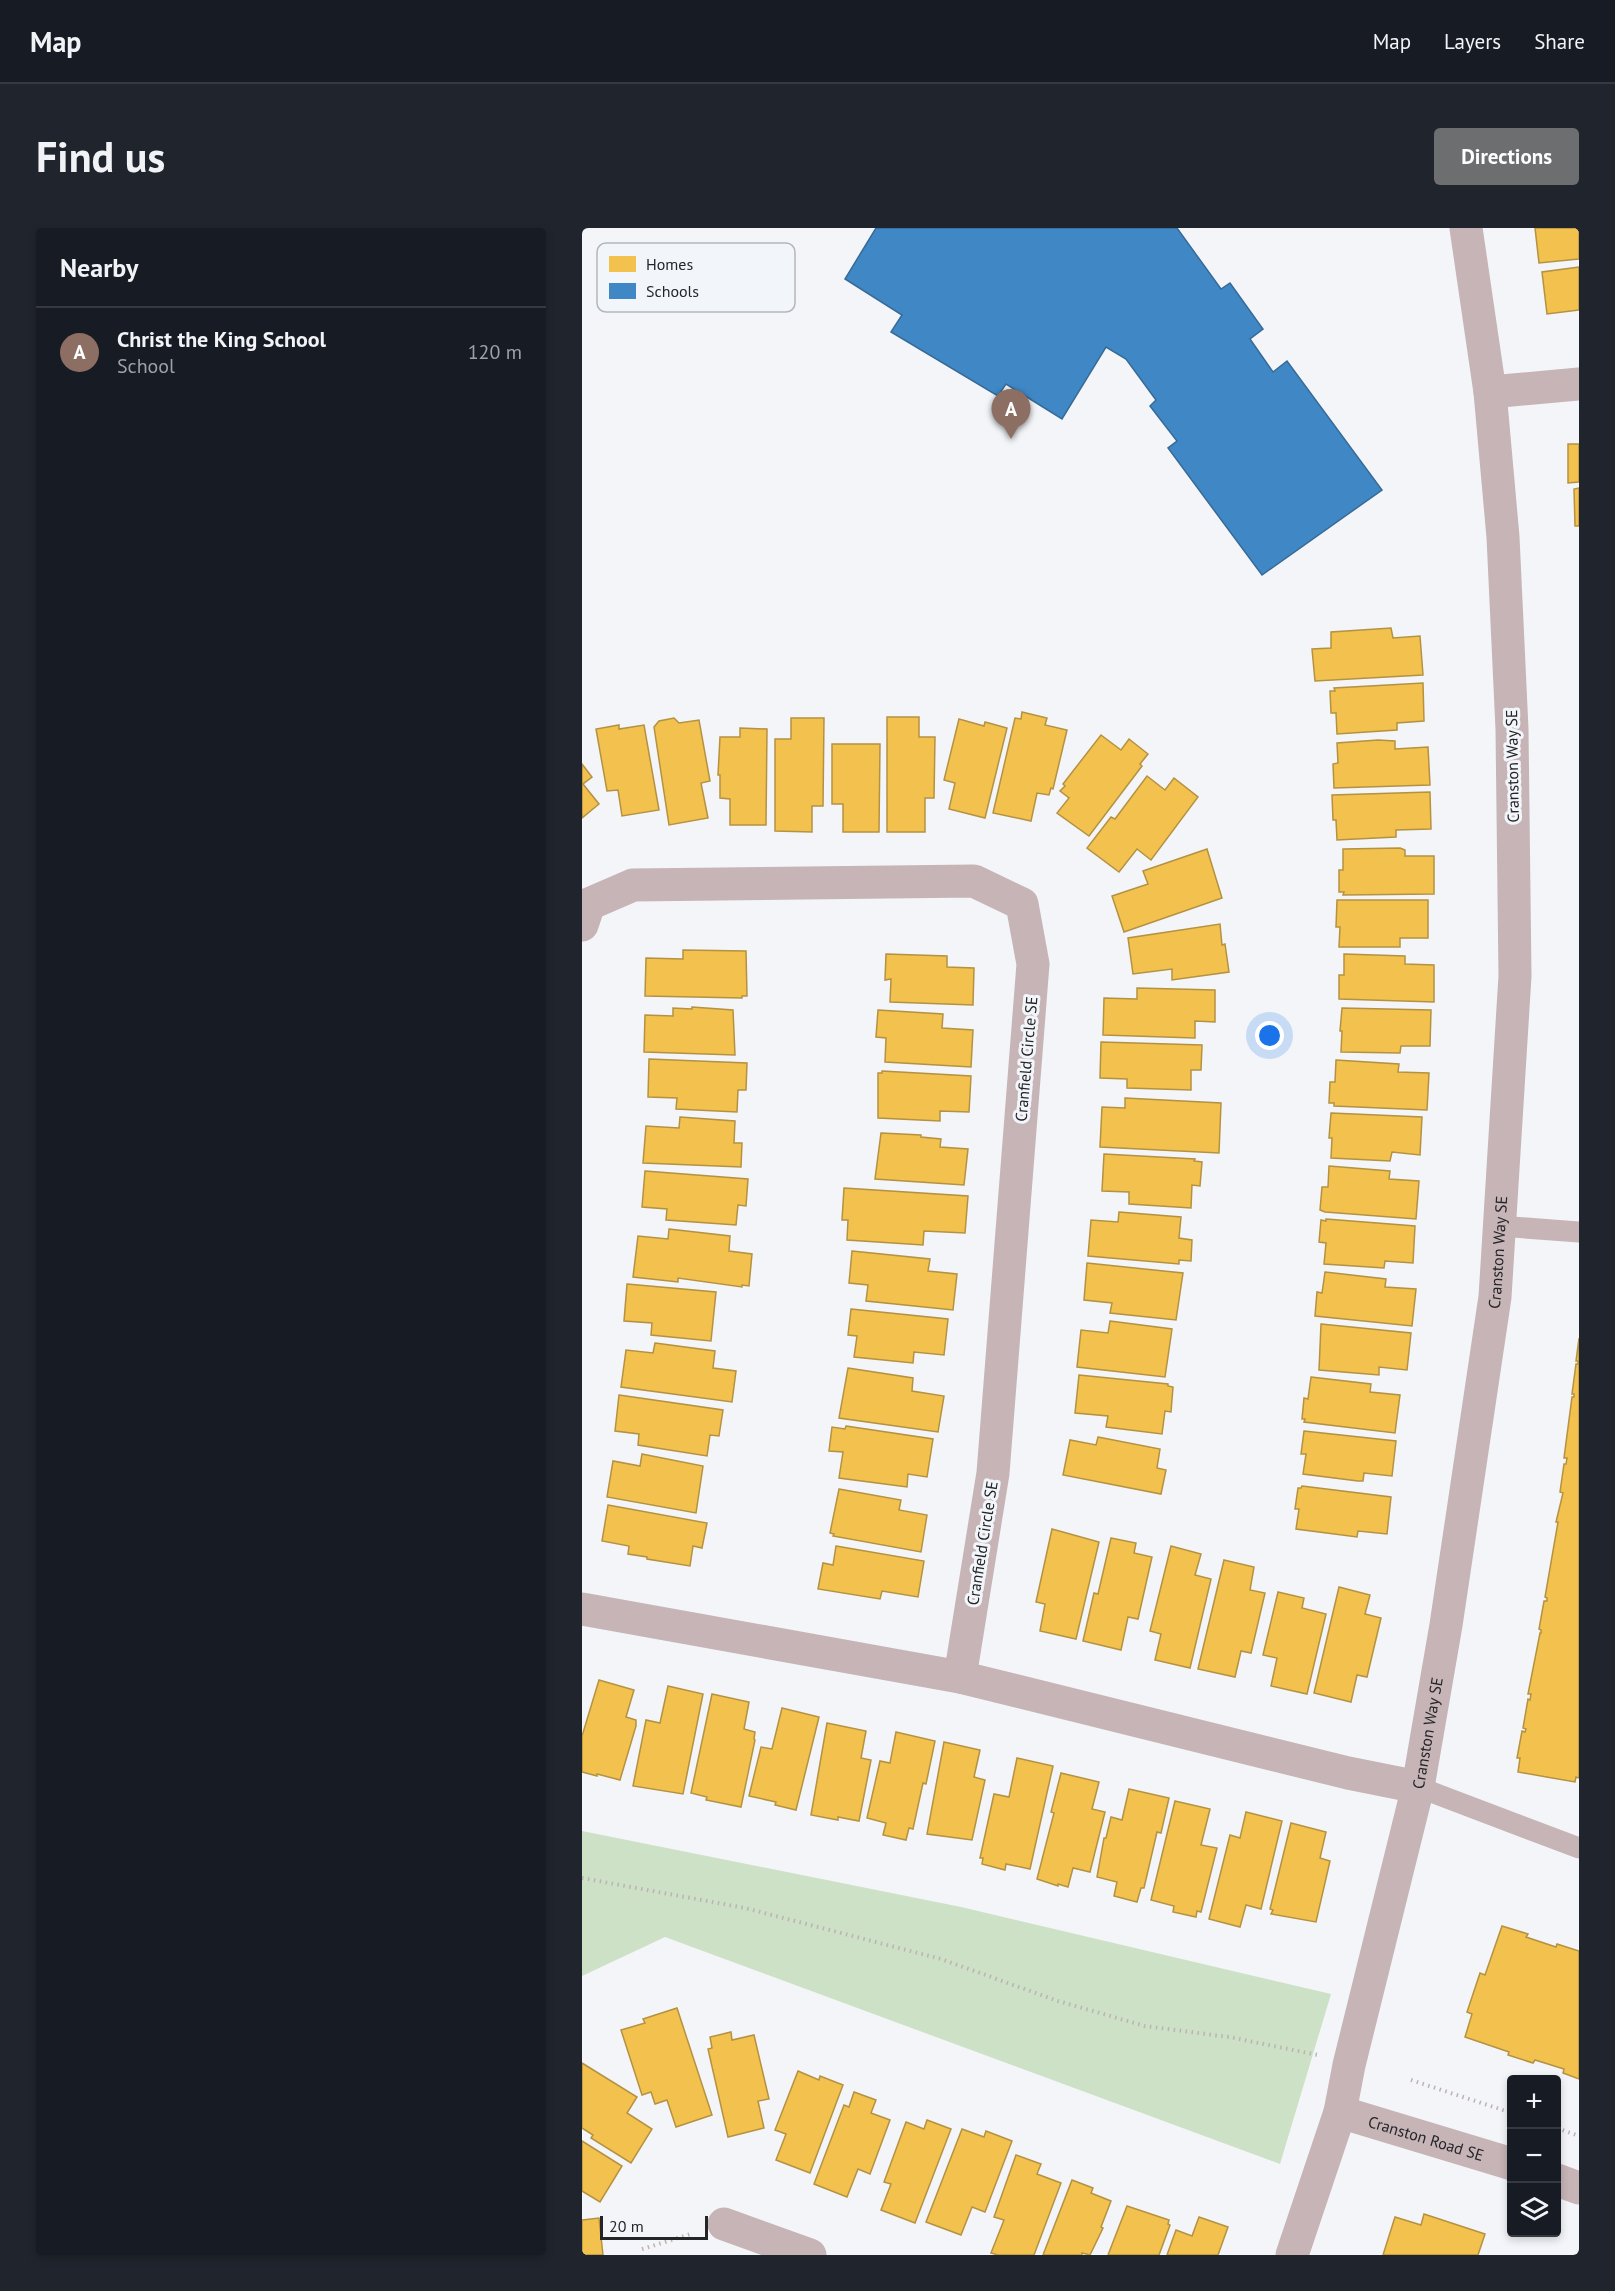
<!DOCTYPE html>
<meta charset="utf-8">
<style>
body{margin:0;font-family:"PT Sans",sans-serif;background:#20242c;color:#f1f3f6}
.controls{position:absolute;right:18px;bottom:18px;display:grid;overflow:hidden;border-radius:6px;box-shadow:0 3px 9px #0003}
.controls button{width:54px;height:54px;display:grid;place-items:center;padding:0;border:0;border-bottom:2px solid #363941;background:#171b24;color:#f1f3f6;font:30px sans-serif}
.scale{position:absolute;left:18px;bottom:15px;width:108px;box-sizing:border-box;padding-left:6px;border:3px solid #242527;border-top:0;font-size:16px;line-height:21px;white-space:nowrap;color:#242527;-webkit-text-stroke:4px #f2f5f9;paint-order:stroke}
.you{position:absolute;left:688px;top:808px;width:21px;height:21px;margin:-15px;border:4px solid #fff;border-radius:50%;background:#1a73e8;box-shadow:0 0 0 9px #1a73e833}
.badge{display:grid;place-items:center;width:39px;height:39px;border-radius:50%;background:#6c6e70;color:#fff;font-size:20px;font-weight:700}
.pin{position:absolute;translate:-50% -50px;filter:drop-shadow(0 2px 3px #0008)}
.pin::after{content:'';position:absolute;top:32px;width:21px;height:18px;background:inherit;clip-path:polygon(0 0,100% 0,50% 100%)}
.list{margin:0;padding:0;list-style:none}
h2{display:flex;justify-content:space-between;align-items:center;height:78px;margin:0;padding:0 24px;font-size:26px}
h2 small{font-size:20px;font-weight:400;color:#9ea1a6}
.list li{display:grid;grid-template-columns:39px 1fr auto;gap:18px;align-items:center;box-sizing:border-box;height:90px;padding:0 24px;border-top:2px solid #363941}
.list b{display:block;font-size:22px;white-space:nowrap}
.list p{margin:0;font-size:20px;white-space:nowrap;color:#9ea1a6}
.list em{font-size:20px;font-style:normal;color:#9ea1a6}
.icon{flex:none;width:33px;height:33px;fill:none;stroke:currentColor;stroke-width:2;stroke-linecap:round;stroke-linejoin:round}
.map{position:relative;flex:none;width:997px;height:2027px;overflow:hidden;border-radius:6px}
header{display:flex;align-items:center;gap:36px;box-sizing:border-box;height:84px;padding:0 30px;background:#171b24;border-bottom:2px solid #363941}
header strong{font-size:28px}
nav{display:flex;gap:33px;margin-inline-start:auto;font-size:21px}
.intro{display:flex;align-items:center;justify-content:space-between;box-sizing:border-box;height:144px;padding:0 36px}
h1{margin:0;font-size:42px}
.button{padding:15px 27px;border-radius:6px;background:#6c6e70;color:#fff;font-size:21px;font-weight:700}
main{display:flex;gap:36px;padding:0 36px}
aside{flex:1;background:#171b24;border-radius:6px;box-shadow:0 3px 9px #0003}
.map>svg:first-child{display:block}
.green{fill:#cce1c6}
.homes{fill:#f2c14e;stroke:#b49242;stroke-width:1.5}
.schools{fill:#3f88c5;stroke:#376a96;stroke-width:1.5}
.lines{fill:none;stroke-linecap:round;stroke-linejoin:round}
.path{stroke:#bdb2b4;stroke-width:4;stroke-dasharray:1.5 4.5;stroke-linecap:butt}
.lane{stroke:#c6b4b7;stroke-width:21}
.street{stroke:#c6b4b7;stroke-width:33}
.labels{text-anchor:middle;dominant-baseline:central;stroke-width:6;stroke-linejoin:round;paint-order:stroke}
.street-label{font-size:16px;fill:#242527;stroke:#f2f5f9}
.key{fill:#f2f5f9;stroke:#b4b7ba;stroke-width:1.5}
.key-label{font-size:16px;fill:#242527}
</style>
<header>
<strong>Map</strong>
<nav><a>Map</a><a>Layers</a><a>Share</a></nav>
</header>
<div class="intro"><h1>Find us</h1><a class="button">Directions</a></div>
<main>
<aside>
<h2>Nearby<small></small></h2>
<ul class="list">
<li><span class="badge" style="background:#8d6e63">A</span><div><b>Christ the King School</b><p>School</p></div><em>120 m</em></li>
</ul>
</aside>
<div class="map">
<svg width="997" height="2027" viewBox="0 0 997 2027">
<rect width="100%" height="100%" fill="#f3f5f8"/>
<polygon class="green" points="0,1603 379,1679 749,1766 698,1936 83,1709 0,1748"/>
<g class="homes">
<polygon points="953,0 997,0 997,31 957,35"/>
<polygon points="997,39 997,82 965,86 960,44"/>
<polygon points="986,216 997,216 997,254 986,255"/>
<polygon points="997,260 997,298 993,298 992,261"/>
<polygon points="809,400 811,410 838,408 841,447 733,453 730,421 749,420 749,404"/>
<polygon points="841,455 842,493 815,495 815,502 755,506 754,485 749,485 748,463 753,463 752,460"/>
<polygon points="440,484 465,490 463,497 485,502 471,561 469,560 467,567 455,565 449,593 411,585 433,490 439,491"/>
<polygon points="305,489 337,489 337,509 353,509 352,570 343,570 343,604 305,604"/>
<polygon points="92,490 97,495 117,492 128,553 119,555 126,590 87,597 72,499 77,493"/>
<polygon points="209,490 242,490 241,578 230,578 230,604 193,603 193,511 209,511"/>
<polygon points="377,491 402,498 403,494 425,500 403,590 367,581 373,555 362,552"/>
<polygon points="37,497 37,501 62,497 77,582 40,588 36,562 25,563 14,501"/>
<polygon points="158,500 185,501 184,597 148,597 148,571 138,570 138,547 136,547 138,509 158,509"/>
<polygon points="519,507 539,522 547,511 566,526 558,536 560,538 507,608 475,585 487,570 478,563 483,558 481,556"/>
<polygon points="796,512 813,513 813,521 846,519 848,557 752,560 751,536 756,535 755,515"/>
<polygon points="250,516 298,516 297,604 261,604 261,576 250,576"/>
<polygon points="0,536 10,549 1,556 17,576 0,590"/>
<polygon points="565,548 583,562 592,550 616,569 569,632 555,621 537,644 505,620 529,589 533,591"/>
<polygon points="848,564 849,601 814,602 814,609 755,612 754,592 751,592 750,567"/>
<polygon points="818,620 823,622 823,628 852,628 852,666 761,667 762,664 757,664 757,642 761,642 761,621"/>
<polygon points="625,621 640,670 542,704 530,668 566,656 561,643"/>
<polygon points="755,672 846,672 846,710 818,710 818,719 757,719 758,699 754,699"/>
<polygon points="638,696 640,717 643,716 647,744 590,752 590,741 551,746 546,710"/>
<polygon points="101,722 164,723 165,768 160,768 160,770 63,768 64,730 101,731"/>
<polygon points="304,726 365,728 365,739 392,740 391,777 308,774 309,751 303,752"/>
<polygon points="762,726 823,728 823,736 852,737 852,774 757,771 757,747 762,747"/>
<polygon points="555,760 633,762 633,794 613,793 613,810 521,807 522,770 555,771"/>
<polygon points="110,779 151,782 153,827 62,824 63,787 91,788 91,780 110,781"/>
<polygon points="760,780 849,782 848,818 819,818 818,825 759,824 760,803 758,803"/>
<polygon points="296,782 361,786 360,800 391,802 389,839 303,834 304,810 294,809"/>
<polygon points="519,814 620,817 619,842 609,842 609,862 545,860 545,851 518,850"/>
<polygon points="67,831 165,835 164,862 156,862 155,884 94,881 95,870 66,869"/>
<polygon points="754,832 817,836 816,844 847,845 845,882 752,878 752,875 747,875 748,854 753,854"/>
<polygon points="300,843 389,848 387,884 358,883 358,893 296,890 296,845 300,845"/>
<polygon points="543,870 639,875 637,925 518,919 520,879 543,880"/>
<polygon points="749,885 840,889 838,927 810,924 808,933 749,930 750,910 747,910"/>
<polygon points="98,889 153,893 152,915 160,915 159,939 61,935 64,898 97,900"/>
<polygon points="299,905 339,907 339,909 359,911 358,919 386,921 382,957 293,951"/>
<polygon points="522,926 613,931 612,933 620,934 618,958 610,957 609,980 547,976 547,964 520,963"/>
<polygon points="747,938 808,943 807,951 837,953 834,991 743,984 738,982 740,959 746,959"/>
<polygon points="63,943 166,951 164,978 156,977 154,997 84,992 85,981 60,979"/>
<polygon points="262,960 386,968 383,1005 342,1003 341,1017 265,1012 266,992 260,992"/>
<polygon points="537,984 599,989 597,1010 610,1012 609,1033 597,1032 597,1036 506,1028 509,992 536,994"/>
<polygon points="744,991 833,998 831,1035 803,1033 802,1040 742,1036 744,1015 737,1014 739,992 744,993"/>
<polygon points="87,1001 148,1008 147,1023 170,1026 167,1058 160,1057 160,1059 96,1050 96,1054 51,1049 56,1008 86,1011"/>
<polygon points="270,1023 348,1031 346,1043 375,1046 371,1082 284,1073 286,1057 267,1055"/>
<polygon points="505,1035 601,1045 594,1092 528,1085 530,1075 502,1072"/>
<polygon points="743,1044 804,1051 803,1059 834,1061 830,1098 733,1088 735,1064 740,1065"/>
<polygon points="45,1056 134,1064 129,1113 69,1107 70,1095 42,1093"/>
<polygon points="269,1081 366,1091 362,1127 332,1124 331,1135 272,1129 275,1108 266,1107"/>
<polygon points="528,1093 590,1101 583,1149 495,1139 499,1102 526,1105"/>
<polygon points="739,1096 829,1105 825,1142 797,1139 797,1147 737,1142"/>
<polygon points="997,1110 997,1550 994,1549 993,1554 936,1544 938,1530 935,1530 940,1503 943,1504 944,1501 941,1500 946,1471 948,1472 949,1466 946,1466 958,1405 959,1405 959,1402 957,1401 962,1373 965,1373 965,1370 963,1369 976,1294 974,1294 981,1265 978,1264 982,1236 984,1236 985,1230 982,1230 990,1169 992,1169 992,1166 990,1166 994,1136 996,1136 996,1133 994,1133"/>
<polygon points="73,1115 133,1123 131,1140 154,1143 150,1174 39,1159 44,1122 71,1125"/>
<polygon points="266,1140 331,1150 330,1163 362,1168 356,1204 257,1190"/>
<polygon points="497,1147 586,1156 586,1158 591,1159 589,1184 583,1183 580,1206 524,1199 526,1188 493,1185"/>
<polygon points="729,1149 789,1156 788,1164 818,1167 813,1205 722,1194 723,1191 720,1191 722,1170 726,1171"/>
<polygon points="37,1167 141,1182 137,1208 128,1207 125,1228 56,1217 57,1206 33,1203"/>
<polygon points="264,1198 351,1211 345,1249 326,1246 325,1259 257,1250 261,1224 247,1223 250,1199 263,1201"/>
<polygon points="722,1203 814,1213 810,1248 782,1245 781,1253 776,1253 721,1246 724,1226 719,1226"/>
<polygon points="516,1209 578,1221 575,1240 584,1242 579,1266 481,1247 488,1212 514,1217"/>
<polygon points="60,1226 121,1238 114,1285 25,1269 31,1233 58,1238"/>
<polygon points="720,1258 809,1269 805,1306 776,1303 775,1309 714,1301 717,1281 713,1281 716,1260 719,1260"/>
<polygon points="257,1261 319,1272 317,1282 345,1287 339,1324 251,1308 252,1306 248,1305"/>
<polygon points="26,1277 125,1295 120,1320 111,1318 108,1338 65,1331 65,1329 46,1326 47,1318 20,1313"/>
<polygon points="470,1301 517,1314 494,1411 458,1403 463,1376 454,1374"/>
<polygon points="529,1310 554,1315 552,1325 570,1329 556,1391 546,1389 539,1422 501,1413 512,1365 516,1366"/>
<polygon points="254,1318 342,1333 336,1369 300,1363 298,1371 236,1361 241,1335 251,1337"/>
<polygon points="589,1318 619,1326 613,1347 629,1351 608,1440 573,1432 579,1406 568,1403"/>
<polygon points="642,1332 672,1339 668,1362 683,1365 669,1425 659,1423 653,1449 616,1441"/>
<polygon points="757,1359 788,1367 783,1386 799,1390 785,1449 775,1447 769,1474 732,1465"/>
<polygon points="696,1364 722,1370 720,1380 744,1386 725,1466 689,1458 695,1430 681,1427"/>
<polygon points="17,1452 52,1462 44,1489 54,1492 54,1498 38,1552 15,1546 15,1548 0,1544 0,1508"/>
<polygon points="86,1458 121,1466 101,1566 51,1558 64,1492 78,1495"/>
<polygon points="130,1466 167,1474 162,1501 173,1504 172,1511 173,1512 159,1579 124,1572 125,1569 109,1565"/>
<polygon points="200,1480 237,1489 214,1582 193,1577 194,1574 167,1568 179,1519 190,1521"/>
<polygon points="245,1495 284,1503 279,1530 289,1532 277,1593 256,1589 256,1592 229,1587"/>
<polygon points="314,1504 353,1513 344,1556 341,1555 331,1601 327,1600 324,1612 301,1607 304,1595 285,1590 298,1533 308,1535"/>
<polygon points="362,1514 398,1522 392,1549 403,1552 390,1612 345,1606"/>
<polygon points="435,1530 471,1538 448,1641 424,1636 423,1642 400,1636 401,1630 398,1630 412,1566 427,1569"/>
<polygon points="479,1545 517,1554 510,1581 523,1584 508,1644 491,1640 486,1659 476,1656 476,1658 455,1651 472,1585 469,1584"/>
<polygon points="547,1561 587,1570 579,1605 575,1604 562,1660 559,1660 555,1674 532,1668 535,1654 515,1649 522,1610 524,1610 529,1589 540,1592"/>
<polygon points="593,1573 628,1581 619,1617 635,1620 619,1684 615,1683 614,1689 591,1684 592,1678 569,1672"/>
<polygon points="664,1584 700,1593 679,1681 664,1677 658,1699 627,1691 648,1607 658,1610"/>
<polygon points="709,1595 744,1604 738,1630 748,1633 734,1694 689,1686 691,1682 688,1681"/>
<polygon points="920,1698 946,1706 944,1709 974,1719 975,1716 997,1723 997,1851 981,1845 982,1841 953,1832 951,1835 926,1827 927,1824 883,1809 890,1786 885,1784 898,1745 903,1747"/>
<polygon points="95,1780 130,1887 94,1899 85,1872 73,1876 69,1864 60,1867 39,1802 63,1795 61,1791"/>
<polygon points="149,1804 150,1812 172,1807 187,1871 176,1873 182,1900 146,1909 126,1821 130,1820 128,1809"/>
<polygon points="0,1835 55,1869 45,1885 70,1901 49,1935 9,1910 11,1907 0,1900"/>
<polygon points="216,1843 237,1852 238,1848 261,1857 228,1945 194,1932 204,1906 193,1902"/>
<polygon points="272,1864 294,1872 289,1885 308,1892 288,1946 276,1941 265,1969 232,1956 262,1877 267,1879"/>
<polygon points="345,1892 369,1901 333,1995 299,1982 309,1956 302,1954 324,1894 342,1901"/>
<polygon points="380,1901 402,1909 404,1903 430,1913 403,1984 390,1979 379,2007 344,1994"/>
<polygon points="0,1913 40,1938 18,1974 0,1963"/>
<polygon points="434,1927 459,1936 455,1946 479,1955 452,2027 416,2027 409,2025 422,1992 412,1989"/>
<polygon points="490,1952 511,1960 509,1965 529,1973 519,1999 521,2000 508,2027 500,2025 500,2027 461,2027"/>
<polygon points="545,1978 587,1992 586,1996 588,1997 577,2027 526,2027"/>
<polygon points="842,1986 903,2006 896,2027 801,2027 813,1989 839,1997"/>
<polygon points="617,1989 646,1999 636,2027 585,2027 594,2002 610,2008"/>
<polygon points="17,1990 21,2027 0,2027 0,1992"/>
</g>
<polygon class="schools" points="294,0 595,0 639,61 648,55 681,101 668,111 691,144 705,133 800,262 680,347 586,220 595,213 568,178 574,172 544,131 524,119 480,191 424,156 416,168 309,104 320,87 263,51"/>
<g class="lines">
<g class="path">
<polyline points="0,1650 163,1680 359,1731 476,1773 563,1798 647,1809 736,1827"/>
<polyline points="829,1852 930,1885"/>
<polyline points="975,1900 997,1908"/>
<polyline points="60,2021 109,2006"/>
</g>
<g class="lane">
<polyline points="917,998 997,1004"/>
<polyline points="836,1559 997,1620"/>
</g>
<g class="street">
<polyline points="908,164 997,156"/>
<polyline points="0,697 7,676 51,657 392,653 440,676 451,736 411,1245 378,1449"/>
<polyline points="0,1381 378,1449 766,1545 836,1559"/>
<path id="s1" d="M758,1884l172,52"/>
<polyline points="975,1952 997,1960"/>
<polyline points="142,1996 228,2027"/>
<path id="s2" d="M710,2027l48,-143 9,-47 69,-278 28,-162 49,-328 20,-321 -3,-247 -9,-192 -13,-145 -24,-164"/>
</g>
</g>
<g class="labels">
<g class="street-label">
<text transform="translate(930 538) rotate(-91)">Cranston Way SE</text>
<text transform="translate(444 831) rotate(-85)">Cranfield Circle SE</text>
<text stroke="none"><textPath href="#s2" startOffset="1026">Cranston Way SE</textPath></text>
<text transform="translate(400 1315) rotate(-81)">Cranfield Circle SE</text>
<text stroke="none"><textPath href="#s2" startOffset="540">Cranston Way SE</textPath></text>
<text stroke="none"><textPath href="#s1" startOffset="90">Cranston Road SE</textPath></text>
</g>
</g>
<rect x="15" y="15" width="198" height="69" rx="9" class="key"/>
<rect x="27" y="28" width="27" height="16" fill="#f2c14e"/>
<rect x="27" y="55" width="27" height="16" fill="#3f88c5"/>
<g class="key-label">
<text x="64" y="42">Homes</text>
<text x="64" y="69">Schools</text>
</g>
</svg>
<div class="controls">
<button>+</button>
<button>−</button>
<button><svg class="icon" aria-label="layers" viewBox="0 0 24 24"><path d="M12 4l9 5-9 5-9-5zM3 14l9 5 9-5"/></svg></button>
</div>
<div class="scale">20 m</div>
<div class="you"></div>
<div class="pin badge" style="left:429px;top:211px;background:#8d6e63">A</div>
</div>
</main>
